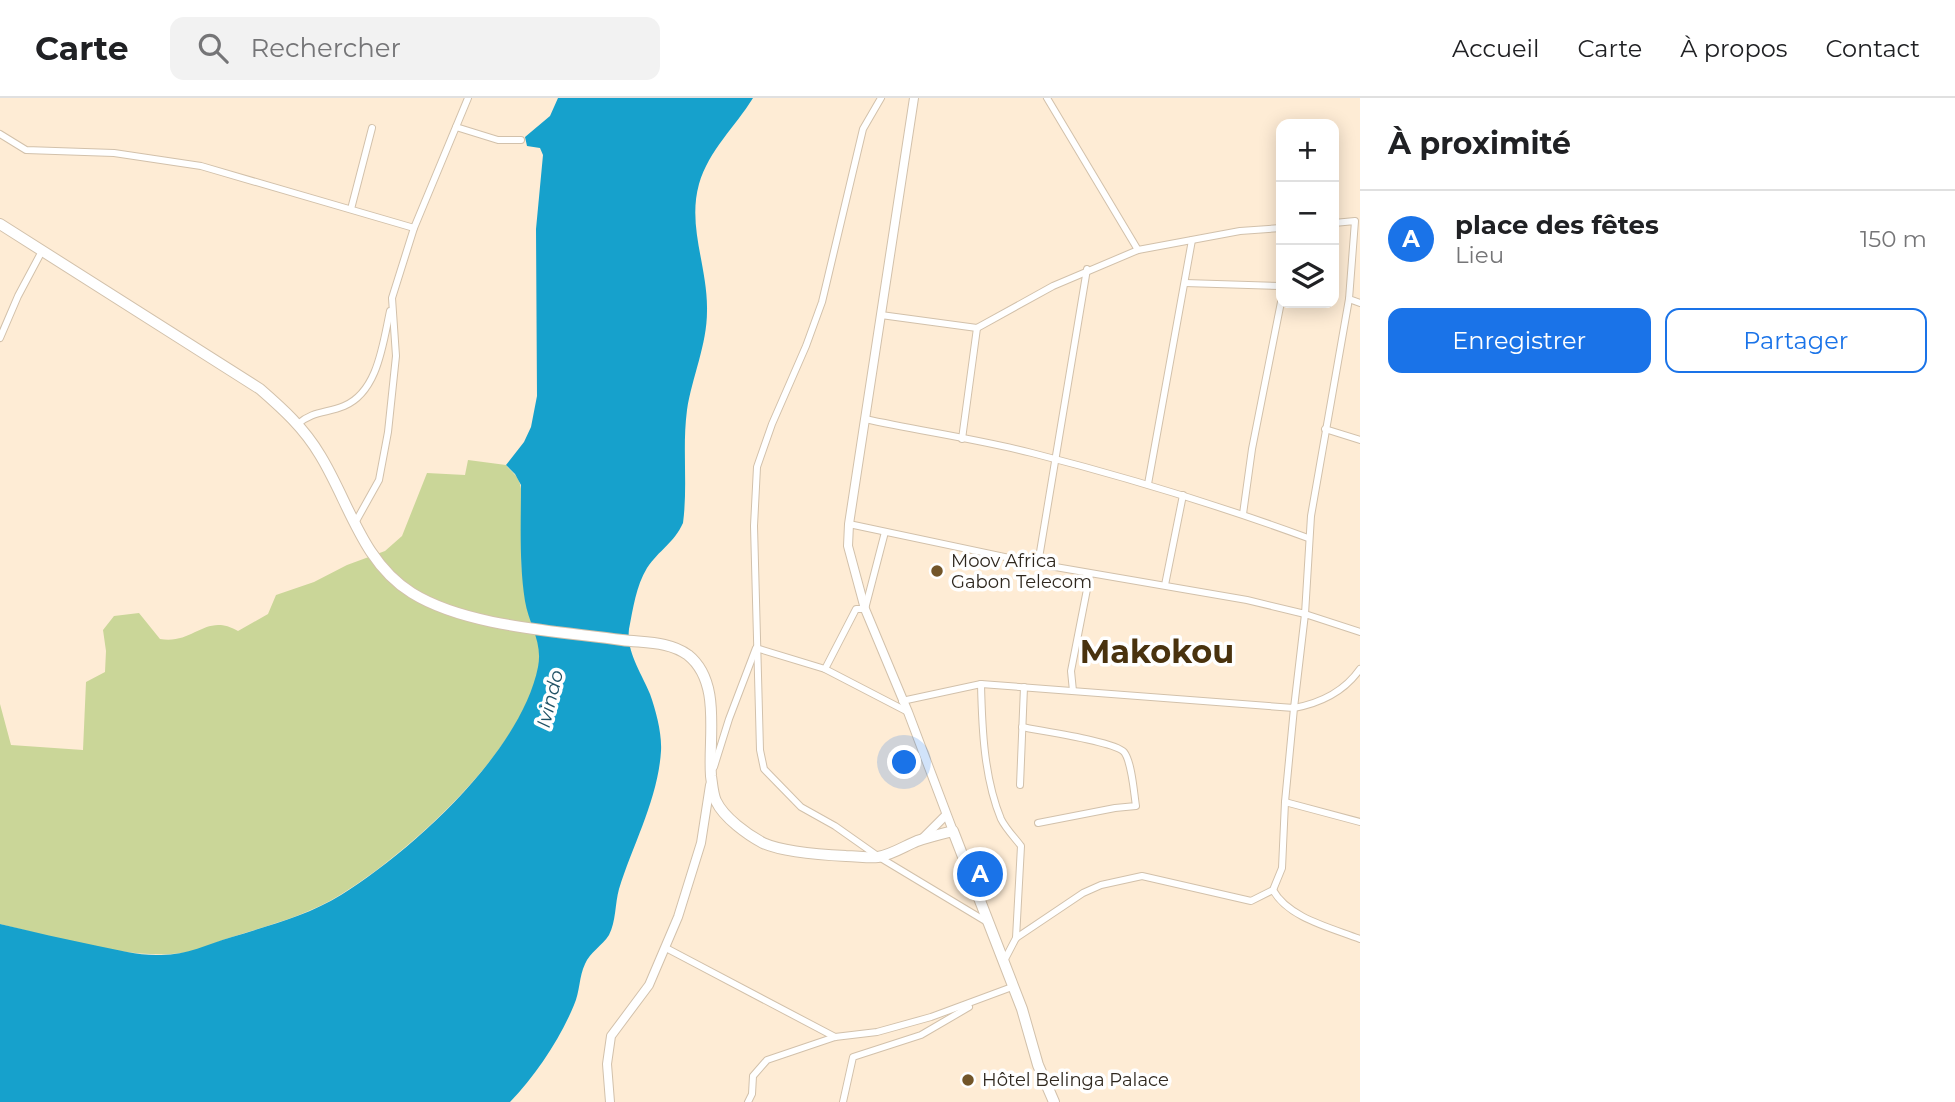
<!DOCTYPE html>
<html lang="fr">
<meta charset="utf-8">
<style>
body{margin:0;font-family:Montserrat,sans-serif;background:#f2f2f2;color:#202124}
.controls{position:absolute;right:21px;top:21px;display:grid;overflow:hidden;border-radius:14px;box-shadow:0 4px 18px #0003}
.controls button{width:63px;height:63px;display:grid;place-items:center;padding:0;border:0;border-bottom:2px solid #e0e0e0;background:#fff;color:#202124;font:35px sans-serif}
.you{position:absolute;left:905px;top:665px;width:24px;height:24px;margin:-18px;border:5px solid #fff;border-radius:50%;background:#1a73e8;box-shadow:0 0 0 10px #1a73e833}
.badge{display:grid;place-items:center;width:46px;height:46px;border-radius:50%;background:#1a73e8;color:#fff;font-size:23px;font-weight:700}
.pin{position:absolute;translate:-50% -50%;border:4px solid #fff;box-shadow:0 2px 7px #0006}
.list{margin:0;padding:0;list-style:none}
h2{display:flex;justify-content:space-between;align-items:center;height:91px;margin:0;padding:0 28px;font-size:30px}
h2 small{font-size:23px;font-weight:400;color:#757577}
.list li{display:grid;grid-template-columns:46px 1fr auto;gap:21px;align-items:center;box-sizing:border-box;height:98px;padding:0 28px;border-top:2px solid #e0e0e0}
.list b{display:block;font-size:26px;white-space:nowrap}
.list p{margin:0;font-size:23px;white-space:nowrap;color:#757577}
.list em{font-size:23px;font-style:normal;color:#757577}
.actions{display:flex;gap:14px;padding:21px 28px}
.actions a{flex:1;padding:16px 0;border:2px solid #1a73e8;border-radius:14px;text-align:center;font-size:24px;color:#1a73e8}
.actions .main{background:#1a73e8;color:#fff}
.icon{flex:none;width:38px;height:38px;fill:none;stroke:currentColor;stroke-width:2;stroke-linecap:round;stroke-linejoin:round}
.map{position:relative;flex:none;width:1360px;height:1004px;overflow:hidden}
header{display:flex;align-items:center;gap:42px;box-sizing:border-box;height:98px;padding:0 35px;background:#fff;border-bottom:2px solid #e0e0e0}
header strong{font-size:33px}
nav{display:flex;gap:38px;margin-inline-start:auto;font-size:24px}
.search{width:490px;height:63px;background:#f2f2f2;display:flex;align-items:center;gap:18px;box-sizing:border-box;padding:0 24px;border-radius:14px;color:#757577;font-size:26px}
main{display:flex}
aside{flex:1;background:#fff}
.map>svg:first-child{display:block}
.green{fill:#cad698}
.water{fill:#16a1cc}
.lines{fill:none;stroke-linecap:round;stroke-linejoin:round}
.minor-casing{stroke:#d2c1ab;stroke-width:8}
.tertiary-casing{stroke:#d2c1ab;stroke-width:10}
.trunk-casing{stroke:#d2c1ab;stroke-width:12}
.minor{stroke:#fff;stroke-width:6}
.tertiary{stroke:#fff;stroke-width:8}
.trunk{stroke:#fff;stroke-width:10}
.poi-dot{fill:#725529;stroke:#fff;stroke-width:2.5}
.labels{text-anchor:middle;dominant-baseline:central;stroke-width:7;stroke-linejoin:round;paint-order:stroke}
.poi-label{font-size:18px;fill:#2f281f;stroke:#fff;text-anchor:start}
.water-label{font-size:19px;font-style:italic;fill:#205265;stroke:#fff}
.town-label{font-size:32px;font-weight:bold;fill:#49320e;stroke:#fff}
</style>
<header>
<strong>Carte</strong>
<div class="search"><svg class="icon" aria-label="search" viewBox="0 0 24 24"><circle cx="10" cy="10" r="6"/><path d="M15 15l6 6"/></svg>Rechercher</div>
<nav><a>Accueil</a><a>Carte</a><a>À propos</a><a>Contact</a></nav>
</header>
<main>
<div class="map">
<svg width="1360" height="1004" viewBox="0 0 1360 1004">
<rect width="100%" height="100%" fill="#feecd5"/>
<path class="green" d="M468,362l38,5c4,6 10,9 13,16 7,18 1,67 3,90 3,27 19,54 18,82 -2,85 -132,201 -200,242 -34,21 -71,30 -108,42 -16,5 -33,14 -50,16 -54,7 -129,-16 -182,-29v-220l11,41 72,5 3,-68 19,-10 1,-21 -3,-21 11,-14 25,-3 21,26c34,6 45,-27 78,-8l30,-17 8,-19 38,-13 33,-17 38,-14 17,-15 25,-63 38,2z"/>
<path class="water" d="M558,0h195c-18,29 -44,52 -54,86 -12,43 9,83 8,127 0,34 -15,66 -20,99 -5,38 1,75 -4,113 -9,20 -24,27 -36,45 -11,18 -14,41 -18,61 -3,23 13,45 21,65 6,17 12,39 11,57 -3,48 -28,93 -42,138 -4,14 -3,33 -10,46 -7,11 -19,17 -24,29 -6,12 -5,28 -11,41 -14,34 -38,70 -64,97h-510v-178c33,8 65,15 98,22 21,4 42,10 63,9 26,0 47,-11 71,-18 38,-12 75,-21 109,-42 71,-44 180,-143 197,-228 5,-25 -9,-42 -13,-66 -6,-38 -4,-78 -4,-116l-6,-11 -9,-9 18,-23 7,-15 6,-31 -1,-167 7,-74 -3,-7 -13,-2 -2,-9 25,-21z"/>
<g class="lines">
<g class="minor-casing">
<g id="minor">
<polyline points="881,0 863,31 822,204 806,248 772,326 757,369 754,428 760,652 764,671 801,709 835,728 879,759 987,824"/>
<polyline points="1047,0 1138,152"/>
<polyline points="456,29 498,42 521,42"/>
<polyline points="0,36 26,52 114,55 201,68 414,130"/>
<polyline points="351,111 372,30"/>
<polyline points="1334,125 1355,123 1349,201 1360,205"/>
<polyline points="1185,185 1281,188"/>
<polyline points="881,217 977,230 1053,188 1138,152 1240,133 1281,130"/>
<polyline points="0,240 18,198 42,153"/>
<path d="M865,321c55,12 113,20 167,34 94,24 186,52 276,85"/>
<path d="M298,326c14,-13 30,-11 46,-18 34,-14 39,-63 46,-95"/>
<polyline points="1325,331 1360,342"/>
<polyline points="962,341 977,230"/>
<polyline points="1148,386 1192,142"/>
<polyline points="1243,416 1252,351 1281,204"/>
<polyline points="355,425 379,382 388,334 396,258 392,200 414,130 468,0"/>
<polyline points="849,426 1038,466 1247,502 1305,516 1311,418 1349,201"/>
<polyline points="1038,466 1087,171"/>
<polyline points="1165,487 1183,397"/>
<polyline points="825,571 856,511 865,511 885,434"/>
<path d="M981,586c1,44 3,94 20,135 5,10 14,19 20,27l-5,92"/>
<polyline points="1073,593 1071,573 1090,476"/>
<polyline points="902,603 981,586 1294,610 1305,516 1360,534"/>
<path d="M1022,629c18,4 92,14 102,25 8,10 10,42 12,54l-21,2 -77,15"/>
<polyline points="714,669 729,621 756,550 825,571 908,614"/>
<polyline points="1020,687 1024,589"/>
<polyline points="1285,704 1360,724"/>
<path d="M1273,792c15,28 59,38 87,49"/>
<polyline points="666,850 835,939"/>
<path d="M1004,863l12,-23 67,-45 18,-8 41,-9 109,25 22,-11 9,-22 3,-66 9,-94c27,-5 50,-16 66,-39"/>
<polyline points="748,1004 752,996 753,978 767,962 835,939 877,934 931,919 1012,889"/>
<polyline points="843,1004 853,959 921,937 969,909"/>
</g>
</g>
<g class="tertiary-casing">
<g id="tertiary">
<polyline points="914,0 849,426 848,448 865,511 908,614 953,733"/>
<polyline points="924,739 946,717"/>
<polyline points="610,1004 607,966 611,938 649,887 678,819 701,745 710,687"/>
</g>
</g>
<g class="trunk-casing">
<path id="trunk" d="M0,126l260,165c23,20 44,39 60,66 29,47 42,107 92,138 55,34 146,38 210,47 23,3 47,1 66,15 34,27 20,83 23,121 1,7 2,19 5,25 8,17 32,34 47,42 20,9 62,12 83,13 11,0 22,2 32,1 13,-2 27,-11 39,-16 12,-4 24,-7 36,-10l69,178 16,56 16,37"/>
</g>
<use href="#minor" class="minor"/>
<use href="#tertiary" class="tertiary"/>
<use href="#trunk" class="trunk"/>
</g>
<g class="poi-dot">
<circle cx="937" cy="473" r="7"/>
<circle cx="968" cy="982" r="7"/>
</g>
<g class="labels">
<g class="poi-label">
<text x="951" y="463">Moov Africa<tspan x="951" dy="21">Gabon Telecom</tspan></text>
<text x="982" y="982">Hôtel Belinga Palace</text>
</g>
<g class="water-label">
<text transform="translate(550 601) rotate(-76)">Ivindo</text>
</g>
<g class="town-label">
<text x="1157" y="553">Makokou</text>
</g>
</g>
</svg>
<div class="controls">
<button>+</button>
<button>−</button>
<button><svg class="icon" aria-label="layers" viewBox="0 0 24 24"><path d="M12 4l9 5-9 5-9-5zM3 14l9 5 9-5"/></svg></button>
</div>
<div class="you"></div>
<div class="pin badge" style="left:980px;top:776px">A</div>
</div>
<aside>
<h2>À proximité<small></small></h2>
<ul class="list">
<li><span class="badge">A</span><div><b>place des fêtes</b><p>Lieu</p></div><em>150 m</em></li>
</ul>
<div class="actions"><a class="main">Enregistrer</a><a>Partager</a></div>
</aside>
</main>
